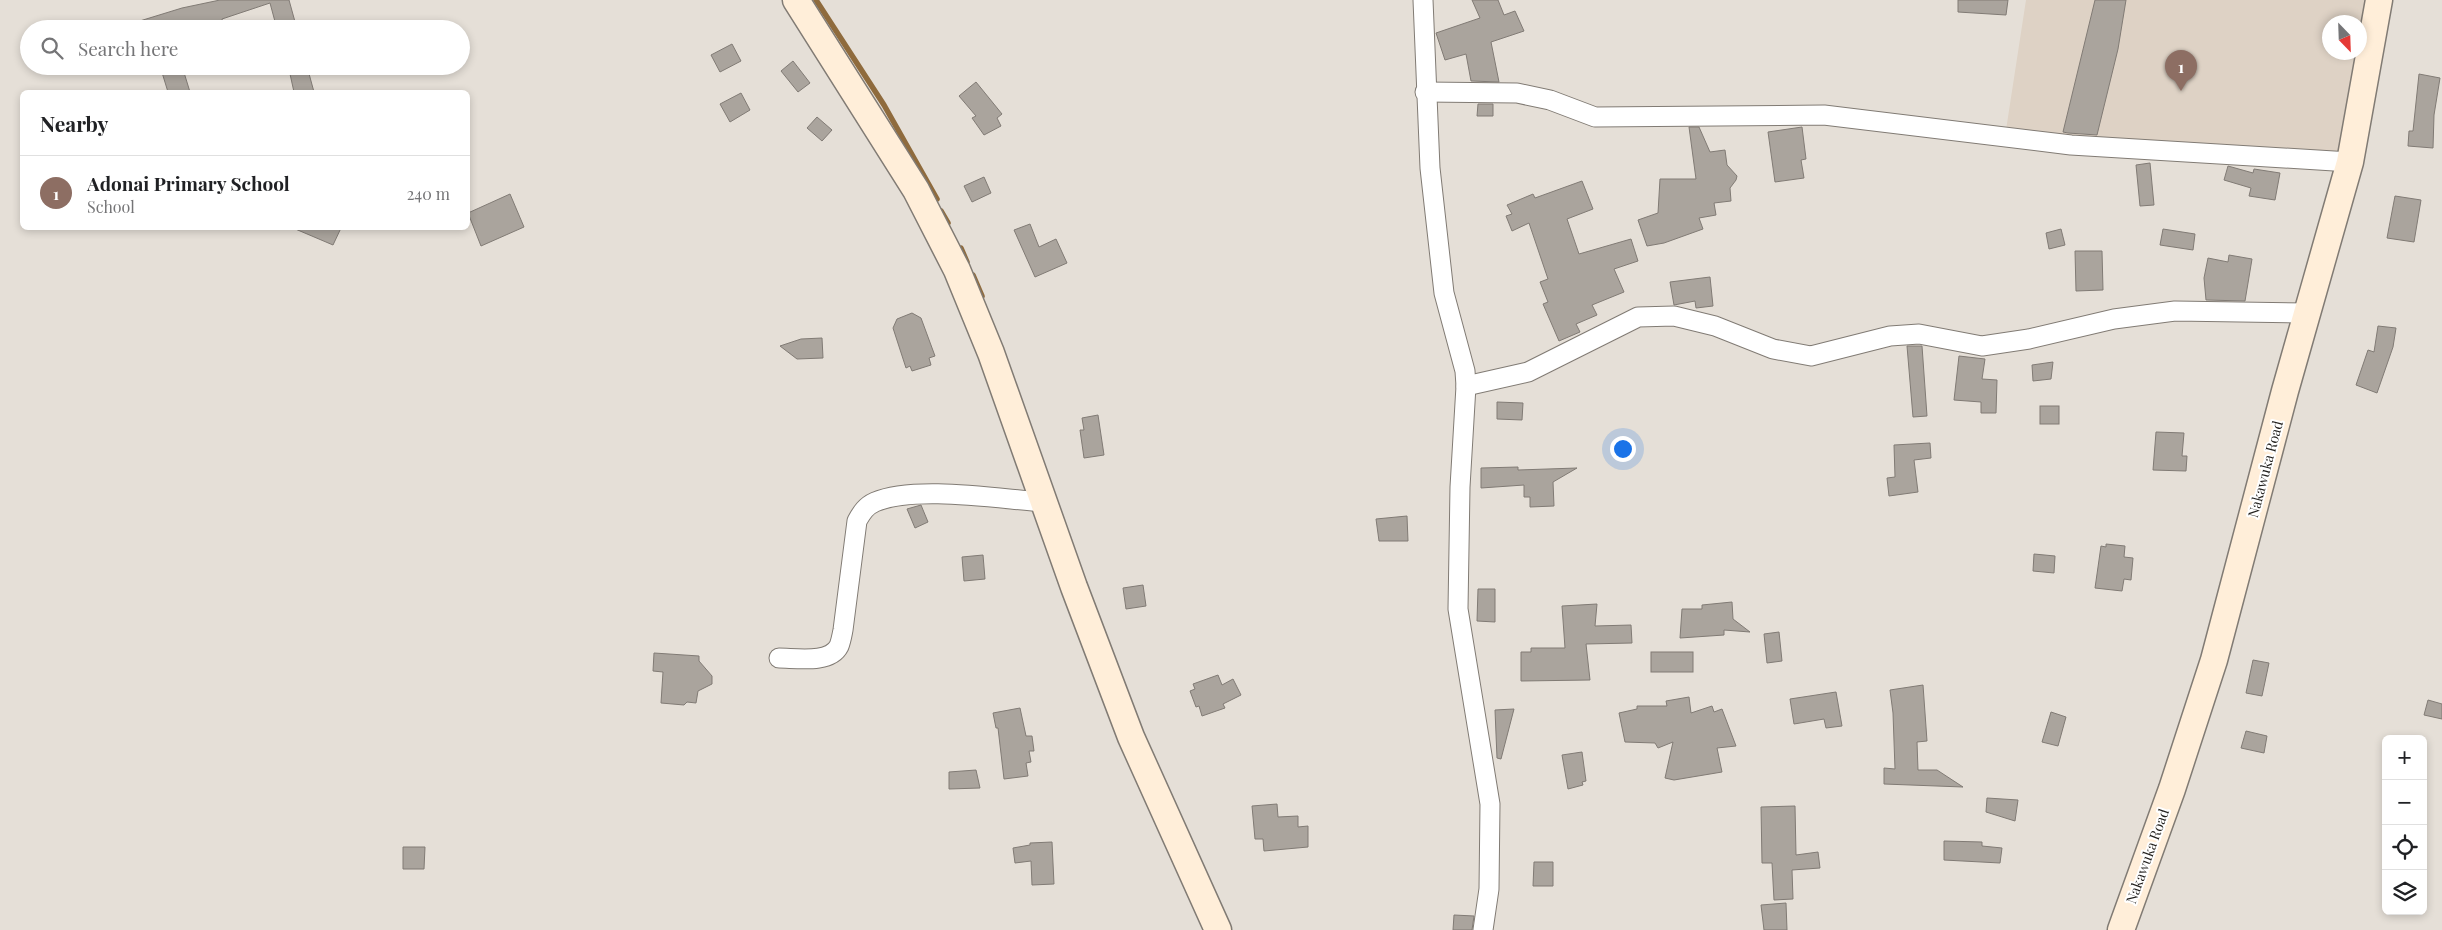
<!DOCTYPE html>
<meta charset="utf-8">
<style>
body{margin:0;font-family:"Playfair Display",serif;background:#f2f2f2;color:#202124}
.controls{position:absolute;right:15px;bottom:15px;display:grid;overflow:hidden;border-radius:8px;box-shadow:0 2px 8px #0003}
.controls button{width:45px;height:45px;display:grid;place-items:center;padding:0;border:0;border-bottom:1px solid #e0e0e0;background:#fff;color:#202124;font:25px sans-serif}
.compass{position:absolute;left:2322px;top:15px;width:45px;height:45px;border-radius:50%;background:#fff;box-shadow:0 2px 8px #0003;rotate:157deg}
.you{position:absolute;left:1622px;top:448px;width:18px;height:18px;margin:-12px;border:4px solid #fff;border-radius:50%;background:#1a73e8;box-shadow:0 0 0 8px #1a73e833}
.badge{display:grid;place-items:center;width:32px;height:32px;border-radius:50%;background:#0262af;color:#fff;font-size:16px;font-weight:700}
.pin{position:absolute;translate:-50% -41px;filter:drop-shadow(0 1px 2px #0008)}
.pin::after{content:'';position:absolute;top:26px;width:18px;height:15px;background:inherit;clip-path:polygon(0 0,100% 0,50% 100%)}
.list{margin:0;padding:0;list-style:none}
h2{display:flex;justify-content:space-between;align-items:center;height:65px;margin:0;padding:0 20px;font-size:21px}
h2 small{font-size:16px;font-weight:400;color:#757577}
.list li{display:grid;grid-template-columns:32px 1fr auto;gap:15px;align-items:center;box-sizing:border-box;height:75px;padding:0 20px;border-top:1px solid #e0e0e0}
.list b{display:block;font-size:19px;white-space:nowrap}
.list p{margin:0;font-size:16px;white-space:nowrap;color:#757577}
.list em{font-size:16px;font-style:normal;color:#757577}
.icon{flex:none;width:28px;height:28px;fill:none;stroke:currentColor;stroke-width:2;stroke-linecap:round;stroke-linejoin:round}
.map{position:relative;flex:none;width:2442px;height:930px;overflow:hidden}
.search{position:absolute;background:#fff;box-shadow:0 2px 8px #0003;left:20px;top:20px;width:450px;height:55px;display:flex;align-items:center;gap:12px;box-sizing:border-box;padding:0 18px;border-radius:28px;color:#757577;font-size:19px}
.panel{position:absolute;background:#fff;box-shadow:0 2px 8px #0003;left:20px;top:90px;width:450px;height:140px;border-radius:8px}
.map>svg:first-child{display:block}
.built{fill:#ded2c5}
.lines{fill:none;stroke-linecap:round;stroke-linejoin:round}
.stream{stroke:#8f6b3d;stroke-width:5.5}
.building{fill:#aaa49d;stroke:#817b75}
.street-casing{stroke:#817b74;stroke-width:21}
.secondary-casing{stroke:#817b74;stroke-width:29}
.street{stroke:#fff;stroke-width:19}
.secondary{stroke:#ffeed9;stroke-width:26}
.labels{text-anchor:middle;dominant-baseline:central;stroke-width:4;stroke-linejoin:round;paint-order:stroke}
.street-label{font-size:14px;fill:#201e1b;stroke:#fff}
</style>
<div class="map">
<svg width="2442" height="930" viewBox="0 0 2442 930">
<rect width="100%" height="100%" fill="#e5dfd7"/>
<polygon class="built" points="2026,0 2367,0 2360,39 2360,22 2330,22 2330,52 2357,53 2339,152 2089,140 2006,130"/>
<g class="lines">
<g class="stream">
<polyline points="816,0 884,105 937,199"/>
<polyline points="941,211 948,223"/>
<polyline points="961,248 967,262"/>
<polyline points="973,275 982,296"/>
</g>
</g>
<g class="building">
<polygon points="220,0 289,0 297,29 277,29 270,3 222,19 224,29 130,29 130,24 182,8"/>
<polygon points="1472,0 1498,0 1504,15 1515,11 1524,31 1491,42 1499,82 1471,81 1466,54 1445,60 1436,33 1480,18"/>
<polygon points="1958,0 2008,0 2006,15 1958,12"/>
<polygon points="2095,0 2126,0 2118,49 2097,135 2068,133 2063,132"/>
<polygon points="732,44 741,61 720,72 711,55"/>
<polygon points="793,61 810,83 798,92 781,71"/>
<polygon points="160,66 182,66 190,92 168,92"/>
<polygon points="308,70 314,92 294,92 290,74"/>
<polygon points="2419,74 2440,78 2434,115 2433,148 2408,146 2409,131 2413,131"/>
<polygon points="976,82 1002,114 997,118 1001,126 984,135 972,118 976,116 959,96"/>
<polygon points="741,93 750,110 730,122 720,104"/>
<polygon points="1478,104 1493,104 1493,116 1477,116"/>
<polygon points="817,117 832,130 822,141 807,128"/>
<polygon points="1689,127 1699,127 1710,152 1725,150 1727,165 1737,176 1736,180 1730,188 1731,201 1714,203 1716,215 1699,218 1703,229 1664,243 1647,246 1638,220 1658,213 1660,179 1696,179"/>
<polygon points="1802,127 1806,159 1801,160 1804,178 1775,182 1768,132"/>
<polygon points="2150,163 2154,205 2140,206 2136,165"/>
<polygon points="2228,166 2253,173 2254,169 2280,173 2275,200 2249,196 2251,188 2224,180"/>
<polygon points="984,177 991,193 972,202 964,186"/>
<polygon points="1582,181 1593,209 1567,219 1579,254 1631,239 1638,261 1614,269 1624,292 1592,305 1597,315 1576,324 1580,332 1559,341 1543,304 1548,302 1540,282 1548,279 1529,223 1512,231 1506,216 1512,214 1507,205 1533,194 1535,198"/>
<polygon points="510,194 524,227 481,246 468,213"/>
<polygon points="2395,196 2421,200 2414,242 2387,238"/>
<polygon points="1030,224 1039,247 1056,239 1067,263 1035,277 1014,230"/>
<polygon points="293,228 341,228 333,245"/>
<polygon points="2061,229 2065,245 2049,249 2046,233"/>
<polygon points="2163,229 2195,234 2193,250 2160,245"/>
<polygon points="2075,251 2102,251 2103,290 2076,291"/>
<polygon points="2229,255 2252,259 2245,301 2206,300 2204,278 2208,258 2228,262"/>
<polygon points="1710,277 1713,306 1696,308 1695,301 1674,305 1670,282"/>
<polygon points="912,313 921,318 935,356 929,358 931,365 912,371 910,366 906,368 893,328 897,319"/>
<polygon points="2378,326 2396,328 2393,347 2377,393 2356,385 2368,350 2374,352"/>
<polygon points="822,338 823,358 797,359 780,346 801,339"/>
<polygon points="1907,346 1922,346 1927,416 1913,417"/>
<polygon points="1959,356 1985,359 1982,379 1997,380 1996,413 1981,413 1981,402 1954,400"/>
<polygon points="2053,362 2051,379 2033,381 2032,365"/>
<polygon points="1497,402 1523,403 1522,420 1497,419"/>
<rect x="2040" y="406" width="19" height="18"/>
<polygon points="1098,415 1104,455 1084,458 1080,430 1084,430 1082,418"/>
<polygon points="2156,432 2184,433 2182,456 2187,456 2186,471 2153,470"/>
<polygon points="1930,443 1931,458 1914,460 1918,492 1889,496 1887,478 1895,477 1894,445"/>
<polygon points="1518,467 1518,470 1577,468 1553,482 1554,506 1530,507 1530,497 1524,497 1524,485 1481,488 1481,468"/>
<polygon points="921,505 928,522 915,528 907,509"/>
<polygon points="1407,516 1408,541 1379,541 1376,519"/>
<polygon points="2106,544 2125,546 2124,557 2133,558 2131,580 2124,579 2122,591 2095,588 2101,546 2106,547"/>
<polygon points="2034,554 2055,556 2054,573 2033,571"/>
<polygon points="983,555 985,579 964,581 962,557"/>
<polygon points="1143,585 1146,606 1126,609 1123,588"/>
<polygon points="1478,589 1495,589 1495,622 1477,621"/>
<polygon points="1732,602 1733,619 1750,632 1724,630 1724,635 1680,638 1682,609 1702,609 1702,605"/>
<polygon points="1597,604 1595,626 1631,625 1632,643 1586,644 1590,680 1521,681 1521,652 1531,652 1531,648 1565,648 1562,606"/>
<polygon points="1779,632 1782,661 1767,663 1764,634"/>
<rect x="1651" y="652" width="42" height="20"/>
<polygon points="654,653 699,656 699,661 712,676 712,684 698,691 696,703 687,702 684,705 661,703 663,672 653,671"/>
<polygon points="2253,660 2269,663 2262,696 2246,693"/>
<polygon points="1218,675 1222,685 1233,679 1241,695 1223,704 1225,708 1202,716 1199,706 1196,707 1190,691 1195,689 1193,684"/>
<polygon points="1923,685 1927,741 1917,742 1918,770 1937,770 1963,787 1884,784 1884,768 1895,769 1893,713 1890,690"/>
<polygon points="1836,692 1842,726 1826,728 1824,719 1794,724 1790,699"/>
<polygon points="1689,697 1691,713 1712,706 1714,712 1722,709 1736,746 1717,748 1722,772 1674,780 1665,778 1673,742 1658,748 1655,743 1625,742 1619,713 1637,709 1637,706 1667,706 1666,701"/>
<polygon points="2428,700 2442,704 2442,719 2424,715"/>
<polygon points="1020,708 1026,736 1032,736 1034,751 1029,751 1031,762 1026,763 1028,776 1004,779 998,728 996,728 993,713"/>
<polygon points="1514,709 1501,759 1497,758 1495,710"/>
<polygon points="2051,712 2066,717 2058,746 2042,742"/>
<polygon points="2246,731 2267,736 2264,753 2241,748"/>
<polygon points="1582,752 1586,781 1582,782 1583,785 1568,789 1562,755"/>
<polygon points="976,770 980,788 949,789 949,772"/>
<polygon points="1987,798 2018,800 2015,821 1986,812"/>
<polygon points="1277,804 1278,817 1298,816 1298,827 1308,826 1308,847 1264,851 1263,839 1255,839 1252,806"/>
<polygon points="1795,806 1796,855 1818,852 1820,868 1792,870 1793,899 1774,900 1772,863 1762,863 1761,807"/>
<polygon points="1944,841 1982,842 1982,846 2002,848 2000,863 1944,860"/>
<polygon points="1052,842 1054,884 1032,885 1031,861 1015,863 1013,848 1030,845 1030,843"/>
<polygon points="403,847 425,847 424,869 403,869"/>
<polygon points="1534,862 1553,862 1553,886 1533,886"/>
<polygon points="1786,903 1787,930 1764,930 1761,905"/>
<polygon points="1454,915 1474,916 1472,930 1453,930"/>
</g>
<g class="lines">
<g class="street-casing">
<g id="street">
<polyline points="1423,0 1430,168 1444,293 1465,371 1466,386 1460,487 1458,609 1490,804 1489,889 1483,930"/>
<polyline points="1425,92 1517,93 1550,100 1595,117 1824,115 2071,145 2350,162"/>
<polyline points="1466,386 1528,372 1638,317 1674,316 1715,326 1773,349 1811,356 1890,336 1919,334 1982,346 2029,339 2114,319 2175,311 2307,313"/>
<path d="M779,658c17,0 51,6 60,-12 2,-5 3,-11 4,-16l14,-109c5,-9 9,-15 18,-19 40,-17 124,-3 168,0"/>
</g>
</g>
<g class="secondary-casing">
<g id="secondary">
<polyline points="796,0 916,190 957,270 991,353 1074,587 1131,737 1218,930"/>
<polyline points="2121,930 2172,789 2214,660 2285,391 2350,162 2379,0"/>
</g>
</g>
<use href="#street" class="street"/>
<use href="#secondary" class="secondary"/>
</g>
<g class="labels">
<g class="street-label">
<text transform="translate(2265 469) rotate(-75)">Nakawuka Road</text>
<text transform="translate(2147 856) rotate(-70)">Nakawuka Road</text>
</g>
</g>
</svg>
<div class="controls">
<button>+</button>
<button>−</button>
<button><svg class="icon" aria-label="locate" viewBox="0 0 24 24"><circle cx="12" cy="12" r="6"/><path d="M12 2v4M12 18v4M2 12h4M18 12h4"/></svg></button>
<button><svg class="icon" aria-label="layers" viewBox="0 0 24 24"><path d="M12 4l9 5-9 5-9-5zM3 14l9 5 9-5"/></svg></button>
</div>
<svg class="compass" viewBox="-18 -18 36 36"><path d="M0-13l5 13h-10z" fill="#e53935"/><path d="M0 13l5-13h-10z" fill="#757577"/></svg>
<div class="you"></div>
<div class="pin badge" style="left:2181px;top:91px;background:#8d6e63">1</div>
<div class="search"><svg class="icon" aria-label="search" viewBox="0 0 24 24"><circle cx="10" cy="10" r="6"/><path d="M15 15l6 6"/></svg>Search here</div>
<section class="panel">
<h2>Nearby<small></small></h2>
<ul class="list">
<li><span class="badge" style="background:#8d6e63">1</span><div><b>Adonai Primary School</b><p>School</p></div><em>240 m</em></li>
</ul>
</section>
</div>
